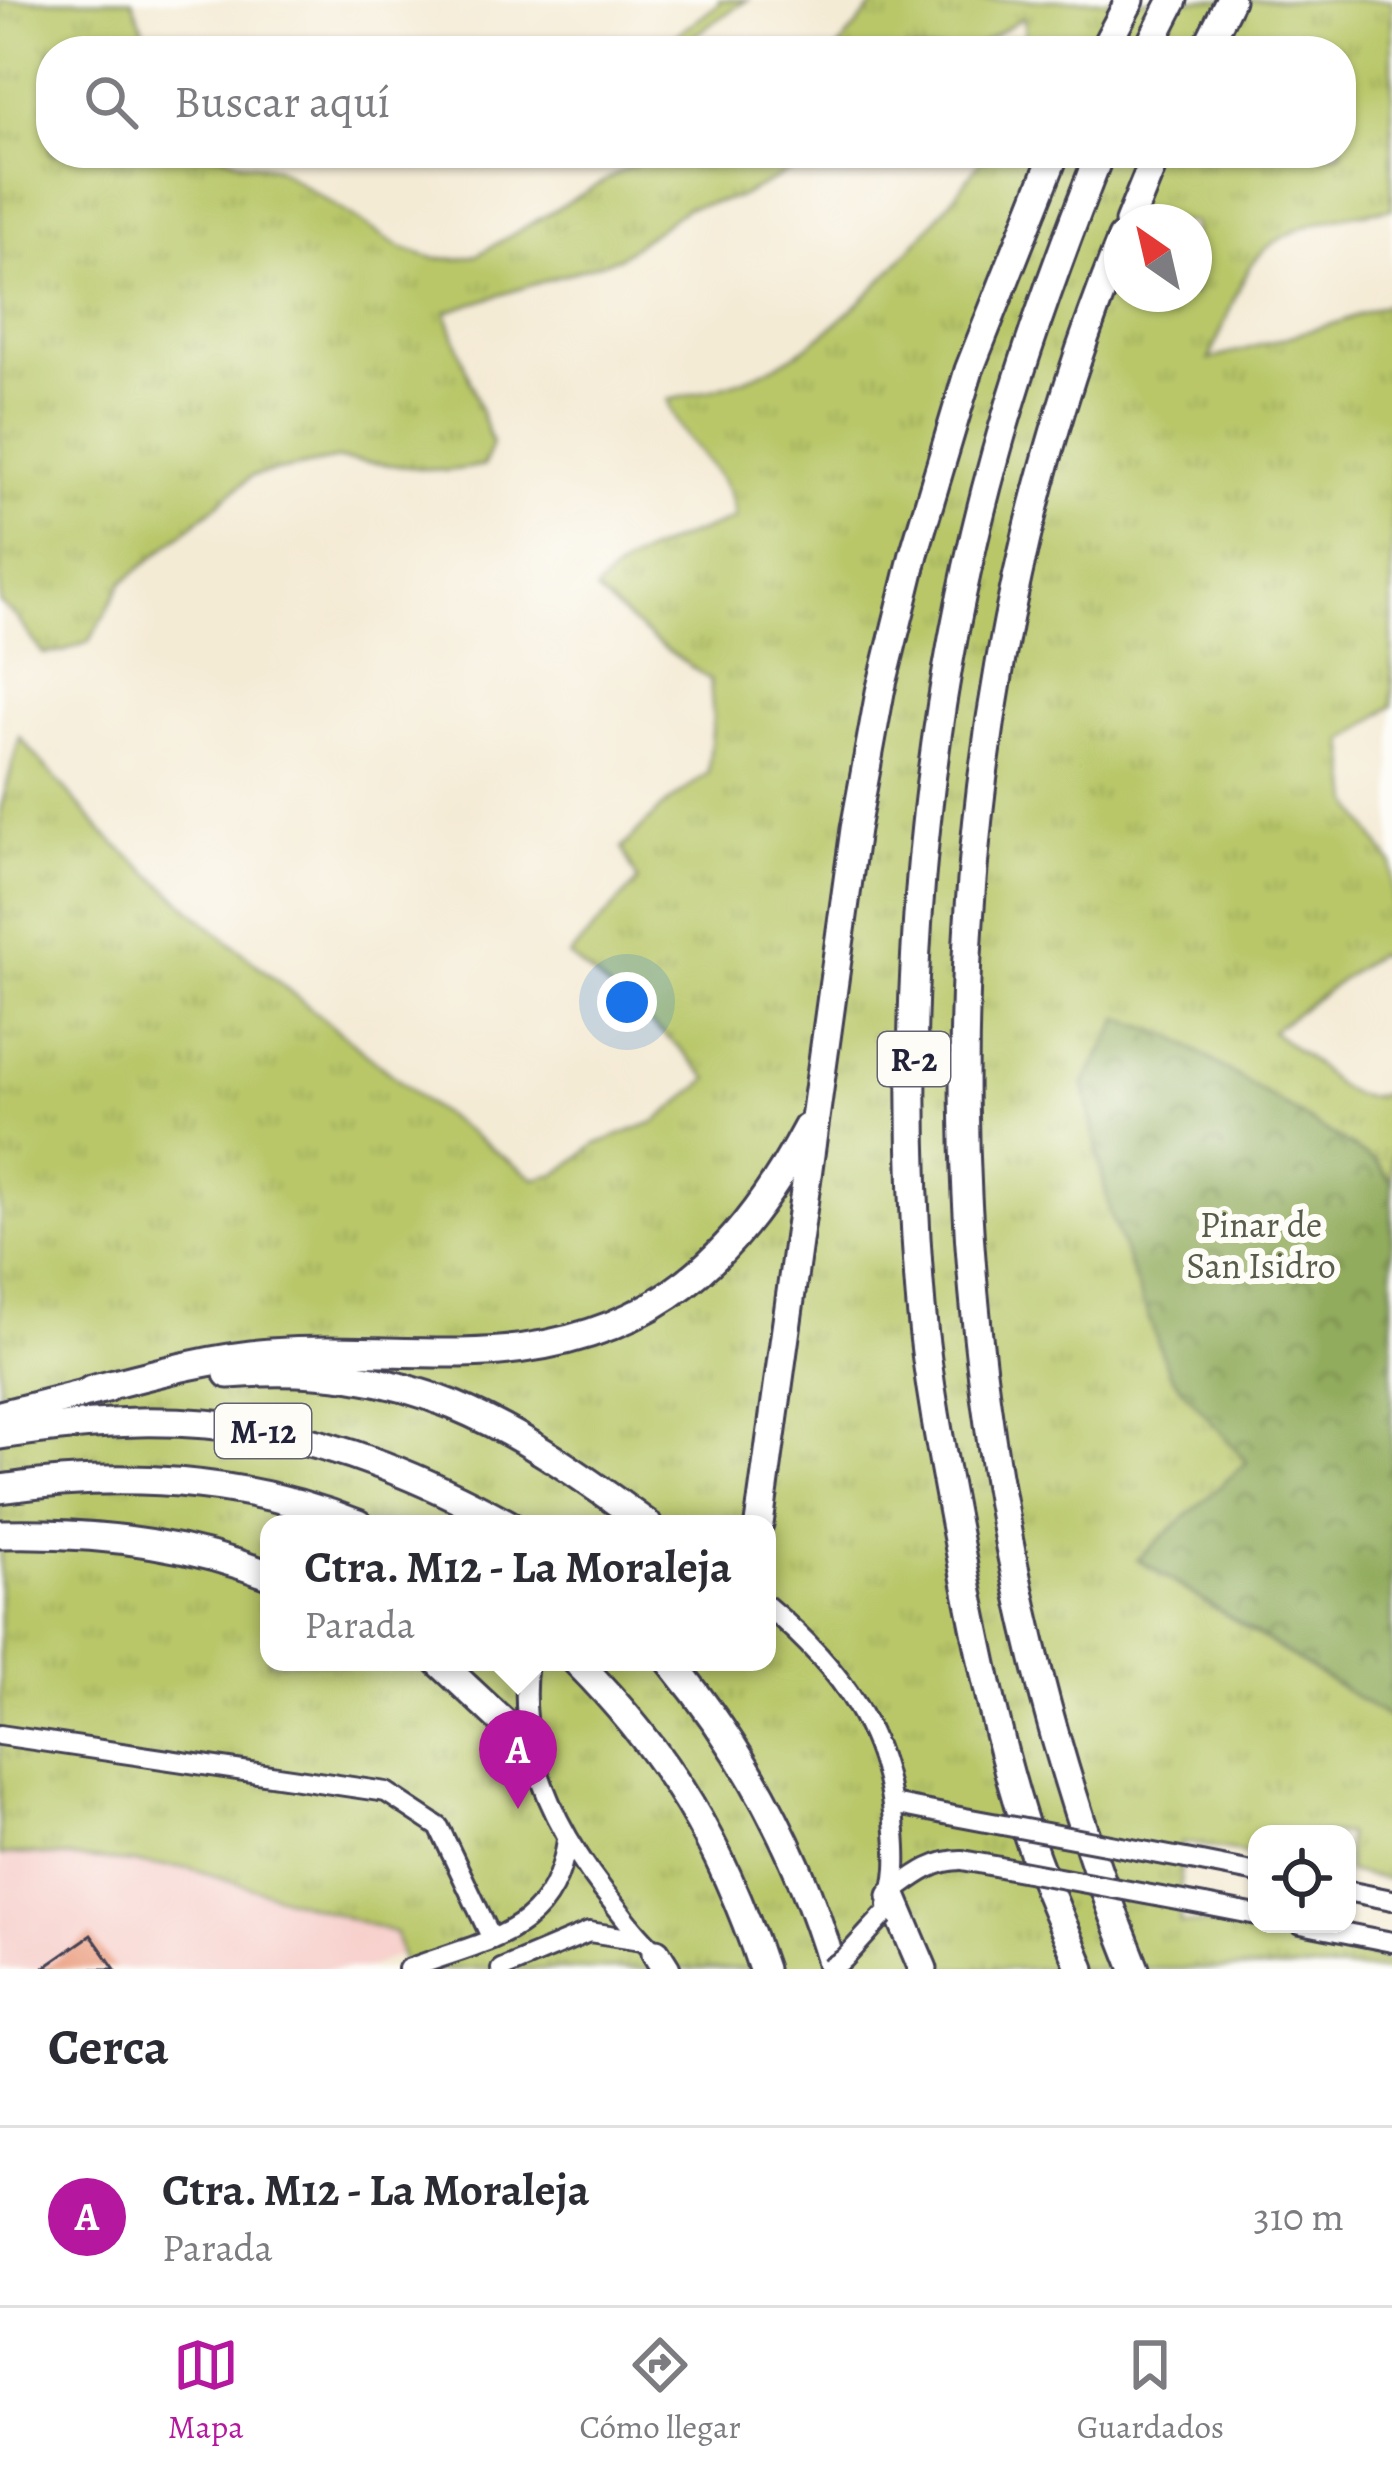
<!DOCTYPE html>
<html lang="es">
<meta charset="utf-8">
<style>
body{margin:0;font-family:Alegreya,serif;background:#f2f2f3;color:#2b2b33}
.controls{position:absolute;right:36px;bottom:36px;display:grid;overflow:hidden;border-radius:24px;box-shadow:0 3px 9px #0004}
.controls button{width:108px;height:108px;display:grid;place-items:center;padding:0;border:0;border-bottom:3px solid #e1e1e2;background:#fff;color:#2b2b33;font:60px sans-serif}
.compass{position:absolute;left:1104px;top:204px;width:108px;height:108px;border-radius:50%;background:#fff;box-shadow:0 3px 9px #0004;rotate:326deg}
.you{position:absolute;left:627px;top:1002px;width:42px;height:42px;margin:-30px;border:9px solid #fff;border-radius:50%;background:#1a73e8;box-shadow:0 0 0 18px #1a73e833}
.badge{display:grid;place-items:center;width:78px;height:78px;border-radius:50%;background:#b5179e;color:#fff;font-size:39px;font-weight:700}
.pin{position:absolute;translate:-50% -99px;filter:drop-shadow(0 3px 6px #0008)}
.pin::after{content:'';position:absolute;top:63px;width:42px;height:36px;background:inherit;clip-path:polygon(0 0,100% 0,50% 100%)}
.popup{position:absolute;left:260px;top:1515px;width:516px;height:156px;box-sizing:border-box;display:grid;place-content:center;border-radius:24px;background:#fff;filter:drop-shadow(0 3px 9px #0005);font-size:39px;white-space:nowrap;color:#7c7c81}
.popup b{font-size:45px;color:#2b2b33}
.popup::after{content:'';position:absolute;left:50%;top:100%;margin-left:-24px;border:24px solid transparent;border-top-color:#fff}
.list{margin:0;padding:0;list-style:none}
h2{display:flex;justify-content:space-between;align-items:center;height:156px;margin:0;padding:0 48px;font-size:51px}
h2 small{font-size:39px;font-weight:400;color:#7c7c81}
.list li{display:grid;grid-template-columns:78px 1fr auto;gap:36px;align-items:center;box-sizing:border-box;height:180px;padding:0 48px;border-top:3px solid #e1e1e2}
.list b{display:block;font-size:45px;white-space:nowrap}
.list p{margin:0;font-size:39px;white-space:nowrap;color:#7c7c81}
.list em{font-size:39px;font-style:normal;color:#7c7c81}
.icon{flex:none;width:66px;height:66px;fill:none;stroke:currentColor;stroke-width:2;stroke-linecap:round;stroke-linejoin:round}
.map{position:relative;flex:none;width:1392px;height:1969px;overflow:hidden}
.search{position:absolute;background:#fff;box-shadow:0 3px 9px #0004;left:36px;right:36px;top:36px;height:132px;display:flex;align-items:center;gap:30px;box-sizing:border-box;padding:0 42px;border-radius:48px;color:#7c7c81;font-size:45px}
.sheet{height:336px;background:#fff}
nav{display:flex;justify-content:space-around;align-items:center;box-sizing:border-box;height:168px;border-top:3px solid #e1e1e2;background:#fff;font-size:33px;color:#7c7c81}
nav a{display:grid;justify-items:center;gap:6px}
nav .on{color:#b5179e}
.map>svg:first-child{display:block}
.built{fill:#f7d0cc}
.grass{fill:url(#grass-tufts);stroke:#6e7452;stroke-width:3;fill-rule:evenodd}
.forest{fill:url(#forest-crowns);stroke:#5a674c;stroke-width:3}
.building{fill:#ea9a7b}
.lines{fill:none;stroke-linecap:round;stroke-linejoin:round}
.minor-casing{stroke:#424052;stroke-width:24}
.highway-casing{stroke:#424052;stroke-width:33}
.minor{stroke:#fff;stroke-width:18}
.highway{stroke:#fff;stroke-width:27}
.minor-bridge-casing{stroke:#424052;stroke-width:24;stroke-linecap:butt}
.minor-bridge{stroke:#fff;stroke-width:18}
.labels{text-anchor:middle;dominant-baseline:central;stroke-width:12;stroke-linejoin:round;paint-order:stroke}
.shield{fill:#fdfcf7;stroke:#646373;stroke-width:3}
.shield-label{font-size:33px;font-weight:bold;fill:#22223b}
.park-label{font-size:36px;fill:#575c4b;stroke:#fdfcf7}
</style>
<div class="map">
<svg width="1392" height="1969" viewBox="0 0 1392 1969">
<defs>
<pattern id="grass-tufts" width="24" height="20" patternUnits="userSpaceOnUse" patternTransform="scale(3)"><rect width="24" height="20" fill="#b9c769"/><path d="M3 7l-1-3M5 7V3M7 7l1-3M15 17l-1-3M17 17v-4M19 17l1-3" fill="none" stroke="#9fab5c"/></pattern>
<pattern id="forest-crowns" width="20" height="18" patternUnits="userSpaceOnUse" patternTransform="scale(3)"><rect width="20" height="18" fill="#92ac5d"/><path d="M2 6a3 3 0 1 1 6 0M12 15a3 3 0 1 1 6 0" fill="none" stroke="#778c4e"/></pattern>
</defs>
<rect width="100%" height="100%" fill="#fdfcf7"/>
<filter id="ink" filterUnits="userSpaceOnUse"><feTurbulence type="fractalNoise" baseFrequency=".00833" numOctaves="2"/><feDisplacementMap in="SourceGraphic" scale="24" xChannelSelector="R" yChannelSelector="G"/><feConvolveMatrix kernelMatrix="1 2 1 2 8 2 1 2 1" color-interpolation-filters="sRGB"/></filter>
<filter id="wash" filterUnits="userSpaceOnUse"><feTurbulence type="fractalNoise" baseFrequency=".004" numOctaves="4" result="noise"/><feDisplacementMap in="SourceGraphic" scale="48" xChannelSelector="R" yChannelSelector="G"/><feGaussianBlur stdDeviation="2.7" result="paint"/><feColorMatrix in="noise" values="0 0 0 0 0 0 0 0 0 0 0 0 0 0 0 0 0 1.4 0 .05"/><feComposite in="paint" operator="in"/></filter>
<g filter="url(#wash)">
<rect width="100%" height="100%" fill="#f4ebd5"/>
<polygon class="built" points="32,1854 190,1868 396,1933 399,1955 364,1969 0,1969 0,1855"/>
<g class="grass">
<polygon points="0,0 132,0 152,51 51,51 51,153 219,153 241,162 276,168 402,248 433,258 458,259 477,255 653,153 827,153 737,198 686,208 618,258 446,312 492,444 484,466 446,471 338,459 252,476 122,583 90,641 63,652 43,654 17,618 0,603"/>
<polygon points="719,0 747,0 686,41 680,51 654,51 719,4"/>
<path d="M878,0h514v209c-44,5 -112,15 -140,55 -18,28 -29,66 -43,96l133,-39 50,-19v404l-47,35 7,62 40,61v95l-15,-5 -106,77c13,10 26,19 39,29 29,25 40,46 82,32v91l-16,-21 -202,-125 -54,-19 -36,67 85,288 79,89 -110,98 254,160v160l-45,-8v-38h-90v21l-76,-13 -1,81 28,1 184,37v8h-988l-8,-36 -206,-65 -158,-14 -32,1v-1044l20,-74 84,97 113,98 211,172 107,75 24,-6 37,-29 61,-23 52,-42 -30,-32 -110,-91 69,-75 -16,-33 38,-39 48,-36 5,-51 -3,-42 -58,-41 -56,-47c28,-41 95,-55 139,-74 -3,-49 -56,-72 -67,-118 41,-9 85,-20 121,-42 67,-39 153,-141 197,-205h355v-102h-316l-1,-34 -55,34h-133zM1122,222h72v72h-72zM269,1524h498v138h-498z"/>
</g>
<polygon class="forest" points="1120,1018 1174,1037 1376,1162 1392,1183 1392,1720 1138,1559 1247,1462 1169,1373 1110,1213 1084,1085"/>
<g id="blocks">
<polygon class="building" points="91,1935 115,1969 42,1969"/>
</g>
</g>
<g filter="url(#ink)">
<use href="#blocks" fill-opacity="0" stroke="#424052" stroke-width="3"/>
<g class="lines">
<g class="minor-casing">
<g id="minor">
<path d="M767,1606c75,63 121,126 128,226 2,26 3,48 -7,73"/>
<path d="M528,1662c-13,92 33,178 90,247 13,17 27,35 44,48"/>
<polyline points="0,1735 386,1792 439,1827 492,1939"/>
<polyline points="893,1804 949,1815"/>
<polyline points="1186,1859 1257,1873"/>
<path d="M894,1891c22,-16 40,-31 68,-31"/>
<polyline points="1347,1891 1392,1900"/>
<polyline points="1205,1905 1257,1915"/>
<polyline points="1301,1924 1392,1942"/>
<path d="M408,1969c78,-30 146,-33 159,-129"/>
<polyline points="501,1969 589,1932 642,1940"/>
</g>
</g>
<g class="highway-casing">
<g id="highway">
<polyline points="1103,51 1130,0"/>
<polyline points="1147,51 1173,0"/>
<polyline points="1205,51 1230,0"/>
<polyline points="1129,222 1157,153"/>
<path d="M1122,238c-220,540 -205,1193 13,1731"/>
<path d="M228,1374c181,-15 280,48 419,150"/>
<path d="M91,1390c58,-15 118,-32 179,-37 63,-5 128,1 191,0 172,-3 268,-77 346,-225"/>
<polyline points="0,1415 107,1388"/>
<path d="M0,1435c200,-32 331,-7 508,89"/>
<path d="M0,1489c120,-18 244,-11 358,35"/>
<polyline points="759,1524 855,829 880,692 914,554 969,370 1055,153"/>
<path d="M0,1534c90,-2 185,8 269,41"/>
<polyline points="439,1662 530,1747"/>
<path d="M577,1662c93,94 144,181 186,307"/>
<path d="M671,1662c75,91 129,194 162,307"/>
<polyline points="892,1896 923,1969"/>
<polyline points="656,1953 666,1969"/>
<path d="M1081,1969c-15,-38 -32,-75 -46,-113 -33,-94 -53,-192 -72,-290 -16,-86 -34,-172 -42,-259 -24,-280 -1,-582 75,-854 28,-102 65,-202 104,-300"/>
</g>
</g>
<use href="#minor" class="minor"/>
<use href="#highway" class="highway"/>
<g class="minor-bridge-casing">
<g id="minor-bridge">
<polyline points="949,1815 1186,1859"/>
<polyline points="962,1860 1205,1905"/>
<polyline points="829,1969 844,1959 884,1915"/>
</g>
</g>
<use href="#minor-bridge" class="minor-bridge"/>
</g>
</g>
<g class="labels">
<g class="shield">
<rect x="878" y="1032" width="72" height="54" rx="9"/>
<rect x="215" y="1404" width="96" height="54" rx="9"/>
</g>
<g class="shield-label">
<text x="914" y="1059">R-2</text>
<text x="263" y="1431">M-12</text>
</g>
<g class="park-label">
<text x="1261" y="1224">Pinar de<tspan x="1261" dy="41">San Isidro</tspan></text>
</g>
</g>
</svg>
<div class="controls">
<button><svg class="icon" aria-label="locate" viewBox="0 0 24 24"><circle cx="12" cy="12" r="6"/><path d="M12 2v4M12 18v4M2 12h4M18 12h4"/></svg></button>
</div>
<svg class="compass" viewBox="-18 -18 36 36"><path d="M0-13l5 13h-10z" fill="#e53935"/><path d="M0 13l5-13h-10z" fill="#7c7c81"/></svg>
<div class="you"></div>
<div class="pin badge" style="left:518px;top:1809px">A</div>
<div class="popup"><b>Ctra. M12 - La Moraleja</b>Parada</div>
<div class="search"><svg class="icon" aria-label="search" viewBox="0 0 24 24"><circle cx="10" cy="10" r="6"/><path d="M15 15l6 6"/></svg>Buscar aquí</div>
</div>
<section class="sheet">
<h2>Cerca<small></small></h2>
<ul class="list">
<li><span class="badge">A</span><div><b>Ctra. M12 - La Moraleja</b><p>Parada</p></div><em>310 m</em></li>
</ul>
</section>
<nav>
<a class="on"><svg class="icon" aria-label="map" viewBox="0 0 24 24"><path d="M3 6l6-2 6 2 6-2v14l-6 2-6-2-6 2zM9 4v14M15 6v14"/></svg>Mapa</a>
<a><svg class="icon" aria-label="directions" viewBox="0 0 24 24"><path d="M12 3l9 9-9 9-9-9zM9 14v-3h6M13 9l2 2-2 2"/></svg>Cómo llegar</a>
<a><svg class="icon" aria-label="saved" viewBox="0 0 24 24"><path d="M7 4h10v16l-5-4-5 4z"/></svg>Guardados</a>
</nav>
